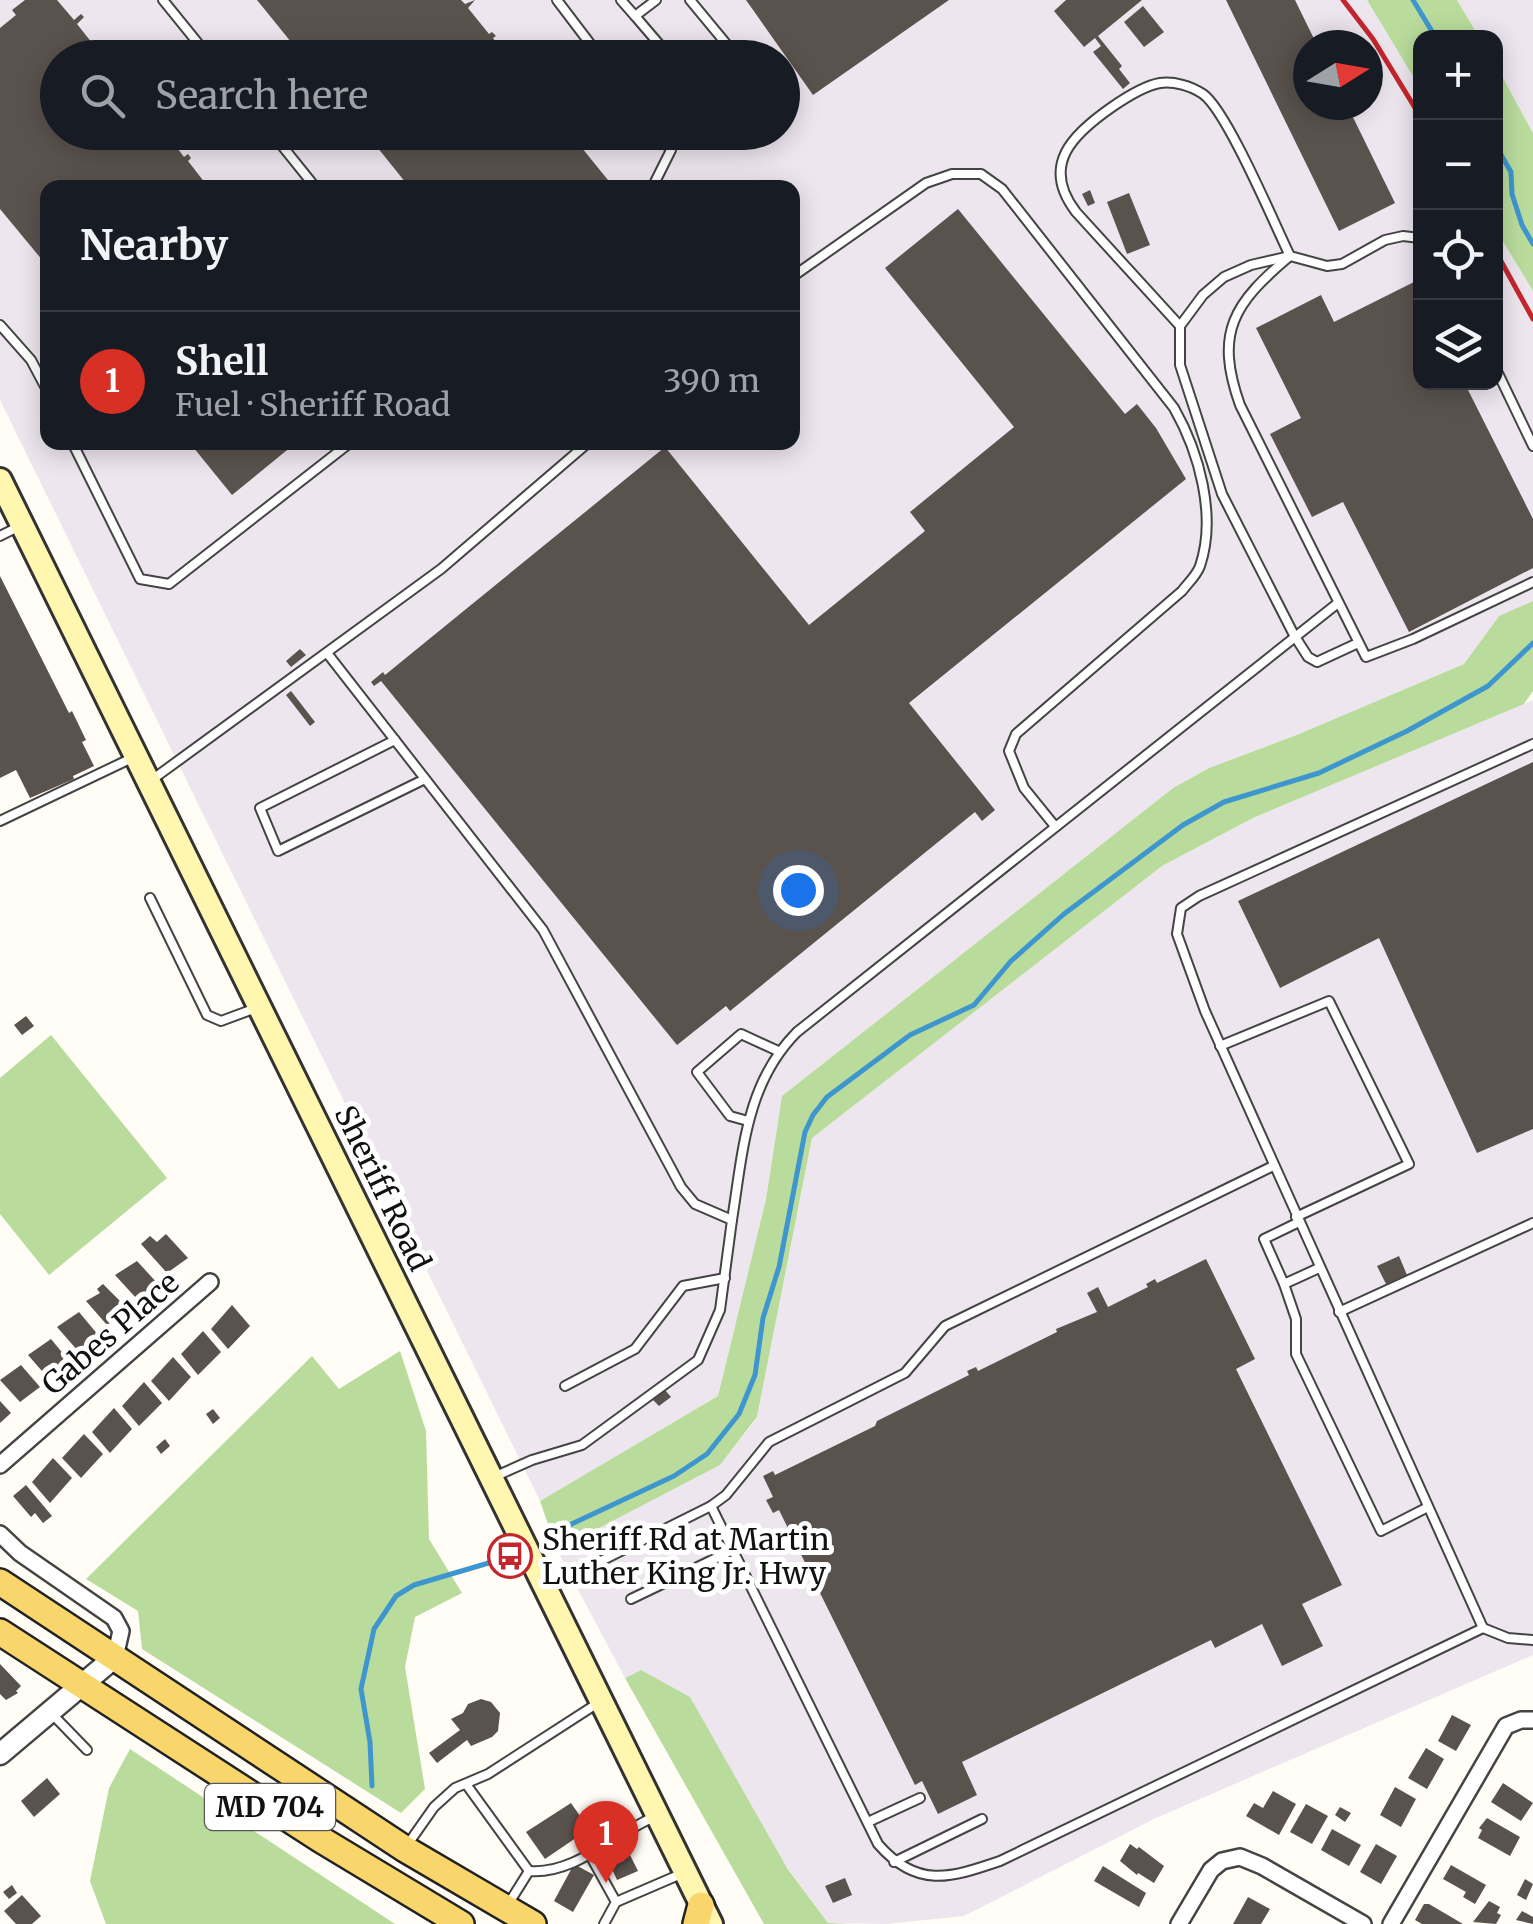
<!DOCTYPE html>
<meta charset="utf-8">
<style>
body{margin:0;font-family:Merriweather,serif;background:#242831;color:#f1f3f6}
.controls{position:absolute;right:30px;top:30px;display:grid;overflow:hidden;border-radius:20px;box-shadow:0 5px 25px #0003}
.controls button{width:90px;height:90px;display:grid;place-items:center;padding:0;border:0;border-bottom:2px solid #363941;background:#171b24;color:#f1f3f6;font:50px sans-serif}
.compass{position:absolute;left:1293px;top:30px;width:90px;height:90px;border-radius:50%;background:#171b24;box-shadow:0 5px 25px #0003;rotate:79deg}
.you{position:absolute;left:798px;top:890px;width:35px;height:35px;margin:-25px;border:8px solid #fff;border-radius:50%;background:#1a73e8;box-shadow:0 0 0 15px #1a73e833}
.badge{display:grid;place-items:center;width:65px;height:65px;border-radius:50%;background:#d93025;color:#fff;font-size:32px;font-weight:700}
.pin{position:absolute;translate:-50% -82px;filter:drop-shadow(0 2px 5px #0008)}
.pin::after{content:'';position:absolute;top:52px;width:35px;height:30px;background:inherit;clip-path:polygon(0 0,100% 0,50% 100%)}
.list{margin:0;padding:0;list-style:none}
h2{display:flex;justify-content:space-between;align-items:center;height:130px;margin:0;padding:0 40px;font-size:42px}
h2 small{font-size:32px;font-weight:400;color:#9ea1a6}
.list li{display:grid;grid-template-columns:65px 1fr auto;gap:30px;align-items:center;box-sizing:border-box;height:140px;padding:0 40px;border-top:2px solid #363941}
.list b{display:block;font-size:38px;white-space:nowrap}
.list p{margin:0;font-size:32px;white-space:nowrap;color:#9ea1a6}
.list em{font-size:32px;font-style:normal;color:#9ea1a6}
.icon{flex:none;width:55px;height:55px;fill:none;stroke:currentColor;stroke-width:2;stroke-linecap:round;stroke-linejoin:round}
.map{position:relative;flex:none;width:1533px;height:1924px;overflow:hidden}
.search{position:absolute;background:#171b24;box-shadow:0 5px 25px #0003;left:40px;top:40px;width:760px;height:110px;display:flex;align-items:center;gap:25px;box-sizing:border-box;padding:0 35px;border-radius:55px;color:#9ea1a6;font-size:38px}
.panel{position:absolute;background:#171b24;box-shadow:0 5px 25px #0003;left:40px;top:180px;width:760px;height:270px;border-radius:20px}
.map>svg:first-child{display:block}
.industrial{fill:#eee6ef;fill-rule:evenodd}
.forest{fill:#b9dc9c}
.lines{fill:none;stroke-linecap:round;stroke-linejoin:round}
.stream{stroke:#3f96cf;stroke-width:5}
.building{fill:#5a524d}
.service-casing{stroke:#444;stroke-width:12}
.minor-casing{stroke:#444;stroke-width:20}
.tertiary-casing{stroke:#444;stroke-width:25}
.secondary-casing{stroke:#333;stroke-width:28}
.primary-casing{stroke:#222;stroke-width:30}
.service{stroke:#fff;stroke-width:8}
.minor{stroke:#fff;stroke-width:15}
.tertiary{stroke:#fff;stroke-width:20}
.secondary{stroke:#fff6b0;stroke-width:22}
.primary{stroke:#f9d66b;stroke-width:25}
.rail{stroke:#c4262e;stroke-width:5}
.labels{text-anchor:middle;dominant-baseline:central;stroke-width:10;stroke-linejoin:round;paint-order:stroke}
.shield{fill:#fff;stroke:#585858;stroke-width:2.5}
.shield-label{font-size:28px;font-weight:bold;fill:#111}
.street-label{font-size:30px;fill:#111;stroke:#fff}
.poi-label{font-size:30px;fill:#111;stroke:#fff;text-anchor:start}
</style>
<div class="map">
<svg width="1533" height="1924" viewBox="0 0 1533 1924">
<rect width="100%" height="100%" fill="#fffdf5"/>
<g class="industrial">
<path d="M0,0h1367l53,88v294h76v-152l37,61v310l-34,15 -35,48 -165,70 -90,34 -36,20 -391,308 -16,103 -48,197 -178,105 -540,-1101zM1308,45h60v60h-60zM58,58h724v74h-724zM48,188h744v254h-744z"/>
<polygon points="1457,0 1533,0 1533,133 1496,65 1496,38 1479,37"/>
<polygon points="1533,700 1533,1655 1156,1818 964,1916 887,1924 828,1923 641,1670 625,1678 557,1550 720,1465 757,1418 812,1138 1162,866 1253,818"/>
</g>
<g class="forest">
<polygon points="1367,0 1457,0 1479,37 1420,38 1420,88"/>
<polygon points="1496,65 1533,133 1533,291 1496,230"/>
<polygon points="1533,601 1533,691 1524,704 1253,818 1162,866 812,1138 757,1417 720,1465 557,1550 540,1501 718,1396 766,1199 782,1096 1173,788 1209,768 1299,734 1464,664 1499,616"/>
<polygon points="51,1035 167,1178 49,1275 0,1214 0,1078"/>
<polygon points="400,1351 426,1431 429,1539 462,1593 415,1617 405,1667 425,1789 401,1813 142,1649 138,1611 86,1579 312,1356 339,1389"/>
<polygon points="641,1670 690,1697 787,1868 828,1923 850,1924 764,1924 625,1678"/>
<polygon points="130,1749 395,1924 106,1924 90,1881 109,1788"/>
</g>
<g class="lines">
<g class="stream">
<polyline points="1413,0 1436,38"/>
<polyline points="1496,146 1511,172 1512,194 1522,225 1533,244"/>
<polyline points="563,1528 674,1476 707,1454 739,1414 755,1375 763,1318 779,1267 805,1132 813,1115 827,1097 910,1035 974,1005 1011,961 1064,914 1183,825 1224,802 1319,773 1407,731 1488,686 1533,643"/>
<polyline points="372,1786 370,1742 361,1689 374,1629 396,1596 414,1585 492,1562"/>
</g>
</g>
<g class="building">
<polygon points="25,0 57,0 74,20 81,14 84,17 77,24 104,58 58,58 58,132 165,132 184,157 188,154 191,158 188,161 209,188 48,188 48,267 0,209 0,28 16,15 12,10"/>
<polygon points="257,0 461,0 465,4 475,0 468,8 489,34 492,32 496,36 493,38 504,53 507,50 511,55 515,51 518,54 513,58 304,58"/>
<polygon points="746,0 949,0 813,95"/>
<polygon points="1066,0 1142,0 1098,36 1122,66 1119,69 1130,83 1123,89 1093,52 1101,46 1095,38 1084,47 1054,11"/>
<polygon points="1226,0 1295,0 1317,45 1308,45 1308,105 1347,105 1395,203 1339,231"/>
<polygon points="1143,6 1164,32 1144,47 1124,22"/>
<polygon points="365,132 569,132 612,185 410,188"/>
<polygon points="1090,190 1095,203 1088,206 1082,194"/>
<polygon points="1129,193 1150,245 1127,254 1107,202"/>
<polygon points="958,209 1125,414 1137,404 1156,428 1186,479 909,703 995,810 982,821 975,812 730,1011 726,1006 677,1045 381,681 374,686 371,682 383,672 385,675 665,447 809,625 925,531 910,512 1014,427 885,268"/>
<polygon points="1414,282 1420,296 1420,382 1464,382 1533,519 1533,568 1409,632 1343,502 1312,517 1270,434 1301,418 1256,328 1321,295 1334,322"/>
<polygon points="189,442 297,442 232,495"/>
<polygon points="0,576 69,713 72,711 86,740 82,742 94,766 73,776 74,779 30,798 16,770 0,778"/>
<polygon points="300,649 306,655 291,667 286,661"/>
<polygon points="291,691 315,722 310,726 286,695"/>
<polygon points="1533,762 1533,1129 1477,1153 1379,938 1280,988 1238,901"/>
<polygon points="26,1016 34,1026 22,1035 14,1025"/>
<polygon points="166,1234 188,1258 167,1273 141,1244 150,1236 157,1242"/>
<polygon points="1399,1256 1407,1275 1386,1284 1377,1266"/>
<polygon points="1206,1259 1255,1359 1236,1369 1342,1585 1302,1604 1323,1646 1282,1666 1262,1624 1215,1648 1211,1640 962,1762 977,1795 938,1814 922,1781 915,1785 779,1510 773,1513 766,1500 773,1497 763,1476 773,1471 775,1475 875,1426 877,1421 969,1375 967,1371 976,1367 978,1371 1057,1332 1056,1329 1097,1312 1087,1293 1098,1287 1108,1307 1148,1287 1146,1284 1155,1279 1157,1283"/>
<polygon points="137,1261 158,1284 137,1299 115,1275"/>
<polygon points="103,1284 129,1310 107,1325 86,1301 100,1293 97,1289"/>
<polygon points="232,1305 250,1326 228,1349 211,1329"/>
<polygon points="79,1312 99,1336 78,1351 57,1327"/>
<polygon points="203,1331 221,1352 198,1375 181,1354"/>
<polygon points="51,1339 70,1362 48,1378 28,1355"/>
<polygon points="173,1357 191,1377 169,1401 151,1381"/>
<polygon points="21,1365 40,1387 20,1402 0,1380"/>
<polygon points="144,1382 162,1403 139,1426 122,1406"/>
<polygon points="665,1390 671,1397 659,1406 653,1400"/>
<polygon points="0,1401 11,1413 0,1423"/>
<polygon points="114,1408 132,1429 110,1453 92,1432"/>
<polygon points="213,1409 220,1418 213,1424 206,1414"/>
<polygon points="84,1434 103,1454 81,1478 62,1458"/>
<polygon points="165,1439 170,1446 161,1454 156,1447"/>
<polygon points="53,1458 72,1478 50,1503 32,1482"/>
<polygon points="26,1485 52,1516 43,1523 35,1513 31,1517 13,1496"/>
<polygon points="0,1664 21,1686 16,1691 18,1693 6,1700 0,1694"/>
<polygon points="481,1699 491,1702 500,1713 498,1731 492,1737 471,1746 467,1740 437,1763 429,1753 460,1730 451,1719 463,1713 468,1704"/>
<polygon points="1452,1715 1471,1725 1456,1751 1438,1741"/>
<polygon points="1426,1748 1444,1759 1427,1789 1408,1778"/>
<polygon points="47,1778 60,1794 34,1817 21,1801"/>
<polygon points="1503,1783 1533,1803 1521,1821 1491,1802"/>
<polygon points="1395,1787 1416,1799 1401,1827 1380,1815"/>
<polygon points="1273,1791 1296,1804 1279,1835 1246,1816 1254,1803 1263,1808"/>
<polygon points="571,1803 589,1829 545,1859 526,1832"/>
<polygon points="1306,1804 1328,1816 1312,1844 1290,1832"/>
<polygon points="1340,1807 1351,1813 1345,1822 1335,1815"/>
<polygon points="1487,1818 1520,1837 1510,1856 1478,1838 1482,1830 1479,1828"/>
<polygon points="1332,1829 1361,1845 1349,1866 1321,1850"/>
<polygon points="1130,1844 1137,1849 1139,1847 1164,1866 1154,1883 1138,1873 1137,1875 1120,1861"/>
<polygon points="1376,1844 1397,1856 1381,1884 1360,1872"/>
<polygon points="628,1851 638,1871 617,1880 608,1860"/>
<polygon points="574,1864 594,1875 573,1912 554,1901"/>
<polygon points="1451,1865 1486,1885 1475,1904 1463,1897 1466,1892 1443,1879"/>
<polygon points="1103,1866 1146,1893 1139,1907 1094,1881"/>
<polygon points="845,1878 852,1895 833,1903 825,1886"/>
<polygon points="1525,1879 1533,1884 1526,1900 1517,1895"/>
<polygon points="12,1885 17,1893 9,1899 3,1892"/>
<polygon points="22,1895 41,1916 32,1924 16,1924 4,1911"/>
<polygon points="1248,1897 1270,1909 1261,1924 1233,1924"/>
<polygon points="1489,1901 1500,1907 1497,1913 1501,1915 1496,1924 1473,1922"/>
<polygon points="1424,1904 1429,1904 1463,1924 1422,1924 1415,1920"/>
<polygon points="1522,1911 1533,1917 1533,1924 1516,1920"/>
</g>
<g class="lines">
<g class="service-casing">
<g id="service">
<polyline points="163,0 210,58"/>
<polyline points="557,0 601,58"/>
<polyline points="621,0 635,16"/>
<polyline points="656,0 635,16 671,58"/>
<polyline points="690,0 738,58"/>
<polyline points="271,132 316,188"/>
<polyline points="652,188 671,150 657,132"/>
<path d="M792,277l134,-94 26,-9h29l21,15 172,219c25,44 43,108 26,158 -3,9 -12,17 -18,25l-166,143 -7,17 15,37 30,37"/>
<polyline points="0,325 31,360 48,392"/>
<path d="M1180,326l-104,-114c-36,-47 -3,-78 36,-105 13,-9 31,-21 48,-24 14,-2 31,3 43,11 24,17 71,129 87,162 -56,47 -76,76 -50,149l126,252 47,-18 120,-57"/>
<polyline points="1496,369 1533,446"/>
<polyline points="72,442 140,579 169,584 351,442"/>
<polyline points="0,536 18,527"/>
<polyline points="1358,643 1317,662 1308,657 1294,635 1222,494 1180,365 1180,326 1203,295 1224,277 1251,265 1290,256 1327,266 1342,264 1385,240 1403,236 1420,238"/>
<polyline points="327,653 543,930 681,1187 695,1204 732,1220 720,1310 698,1360 582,1445 532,1460 496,1476"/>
<polyline points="395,740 260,808 278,851 425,779"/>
<polyline points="153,779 441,569 589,442"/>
<polyline points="0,821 132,758"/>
<polyline points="150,898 207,1015 221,1021 256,1008"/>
<polyline points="1220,1046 1329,1001 1409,1164 1296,1217"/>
<polyline points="748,1121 730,1116 697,1072 741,1034 778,1051"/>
<path d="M732,1220c11,-69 14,-137 65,-188l541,-429"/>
<polyline points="1299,1222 1264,1239 1284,1284 1319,1268"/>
<polyline points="1284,1284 1296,1319 1296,1354 1381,1531 1428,1507"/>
<polyline points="1339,1312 1533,1223"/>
<polyline points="565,1386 635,1349 683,1286 725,1278"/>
<path d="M711,1506l167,338c39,45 72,34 122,17l483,-233 -278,-617 -28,-77 4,-26 18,-12 334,-152"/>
<polyline points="551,1586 711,1506 726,1495 769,1442 905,1373 945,1326 1273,1166"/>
<polyline points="631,1599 733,1550"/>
<polyline points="1483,1628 1508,1638 1533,1640"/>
<polyline points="53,1715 87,1750"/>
<polyline points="466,1784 529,1871"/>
<polyline points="868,1822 920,1798"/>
<polyline points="408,1844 434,1807 455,1788 488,1774 598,1703"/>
<polyline points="590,1855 616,1902"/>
<polyline points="894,1862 982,1819"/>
<path d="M509,1903l20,-32c46,4 85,-37 125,-54"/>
<polyline points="604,1924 616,1902 681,1874"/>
</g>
</g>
<g class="minor-casing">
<g id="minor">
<polyline points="0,1465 210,1282"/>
<polyline points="0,1534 20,1553 114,1618 121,1631 115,1657"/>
<polyline points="1179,1924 1211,1870 1222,1861 1240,1857 1262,1866 1363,1924"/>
<polyline points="1391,1924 1506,1726 1521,1720 1533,1720"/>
</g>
</g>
<g class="tertiary-casing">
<polyline id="tertiary" points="0,1754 115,1657"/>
</g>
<g class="secondary-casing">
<polyline id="secondary" points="0,480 711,1924"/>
</g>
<g class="primary-casing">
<g id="primary">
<polyline points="0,1582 405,1849 533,1924"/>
<polyline points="0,1632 320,1839 461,1924"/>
<polyline points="696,1924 701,1905"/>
</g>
</g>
<use href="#service" class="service"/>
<use href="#minor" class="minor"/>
<use href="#tertiary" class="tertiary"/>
<use href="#secondary" class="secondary"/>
<use href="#primary" class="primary"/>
<g class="rail">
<polyline points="1343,0 1373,39 1420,116"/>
<polyline points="1496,252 1533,319"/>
</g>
</g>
<defs>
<g id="bus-ring" transform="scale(2.25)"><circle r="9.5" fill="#fff" stroke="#c4262e" stroke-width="1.5"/><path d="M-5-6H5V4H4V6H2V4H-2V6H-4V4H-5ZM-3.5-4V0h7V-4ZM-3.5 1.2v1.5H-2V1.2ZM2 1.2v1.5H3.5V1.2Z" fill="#c4262e"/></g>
</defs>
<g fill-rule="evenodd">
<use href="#bus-ring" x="510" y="1556"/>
</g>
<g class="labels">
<rect class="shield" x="205" y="1784" width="130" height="46" rx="8"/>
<g class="shield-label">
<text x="270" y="1807">MD 704</text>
</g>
<g class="street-label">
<text transform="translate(383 1188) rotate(64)">Sheriff Road</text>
<text transform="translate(110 1333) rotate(-41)">Gabes Place</text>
</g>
<g class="poi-label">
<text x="542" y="1539">Sheriff Rd at Martin<tspan x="542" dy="34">Luther King Jr. Hwy</tspan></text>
</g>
</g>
</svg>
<div class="controls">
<button>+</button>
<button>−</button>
<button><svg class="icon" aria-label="locate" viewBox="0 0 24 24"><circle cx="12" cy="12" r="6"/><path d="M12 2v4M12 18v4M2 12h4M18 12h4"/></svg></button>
<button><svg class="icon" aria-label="layers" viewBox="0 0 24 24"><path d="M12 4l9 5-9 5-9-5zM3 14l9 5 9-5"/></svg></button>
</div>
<svg class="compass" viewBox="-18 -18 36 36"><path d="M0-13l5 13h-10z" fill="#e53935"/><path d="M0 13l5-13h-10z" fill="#9ea1a6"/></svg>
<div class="you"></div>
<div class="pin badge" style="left:606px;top:1883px">1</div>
<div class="search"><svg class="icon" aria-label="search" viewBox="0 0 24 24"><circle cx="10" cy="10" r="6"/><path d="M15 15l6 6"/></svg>Search here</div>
<section class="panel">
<h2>Nearby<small></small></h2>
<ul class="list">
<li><span class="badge">1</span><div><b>Shell</b><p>Fuel · Sheriff Road</p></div><em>390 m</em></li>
</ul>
</section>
</div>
